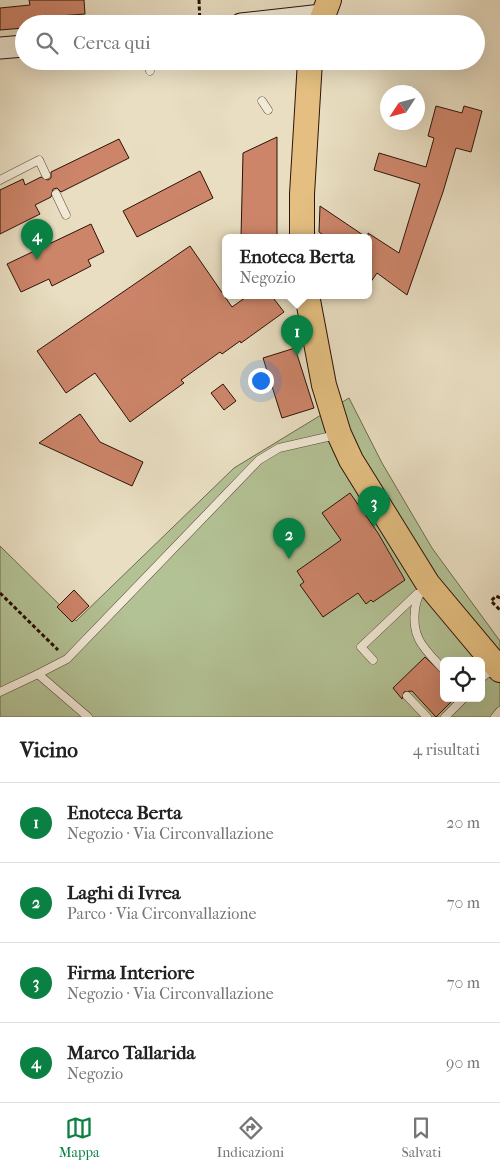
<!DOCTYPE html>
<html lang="it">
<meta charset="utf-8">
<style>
body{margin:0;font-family:"IM FELL French Canon",serif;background:#f6f6f6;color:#222}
.controls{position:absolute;right:15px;bottom:15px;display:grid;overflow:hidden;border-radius:8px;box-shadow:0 5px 20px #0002}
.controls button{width:45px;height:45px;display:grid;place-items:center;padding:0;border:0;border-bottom:1px solid #e0e0e0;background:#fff;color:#222;font:25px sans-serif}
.compass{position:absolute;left:380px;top:85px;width:45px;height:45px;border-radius:50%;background:#fff;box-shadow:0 5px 20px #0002;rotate:234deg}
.you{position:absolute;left:260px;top:380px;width:18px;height:18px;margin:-12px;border:4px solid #fff;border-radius:50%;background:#1a73e8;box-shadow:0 0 0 8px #1a73e833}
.badge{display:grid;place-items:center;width:32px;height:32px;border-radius:50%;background:#0b8043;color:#fff;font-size:16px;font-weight:700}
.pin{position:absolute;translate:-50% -41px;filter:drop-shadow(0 1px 2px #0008)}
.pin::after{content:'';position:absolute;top:26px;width:18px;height:15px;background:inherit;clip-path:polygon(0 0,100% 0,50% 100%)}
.popup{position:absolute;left:222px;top:234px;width:150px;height:65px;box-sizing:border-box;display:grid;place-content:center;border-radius:8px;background:#fff;filter:drop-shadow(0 1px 4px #0005);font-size:16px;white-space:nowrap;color:#767676}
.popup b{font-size:19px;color:#222}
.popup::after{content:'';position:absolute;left:50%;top:100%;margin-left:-10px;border:10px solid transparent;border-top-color:#fff}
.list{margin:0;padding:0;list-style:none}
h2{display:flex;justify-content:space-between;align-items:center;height:65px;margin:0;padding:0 20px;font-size:21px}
h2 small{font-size:16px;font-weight:400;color:#767676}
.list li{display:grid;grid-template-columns:32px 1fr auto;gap:15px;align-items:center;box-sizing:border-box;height:80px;padding:0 20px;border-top:1px solid #e0e0e0}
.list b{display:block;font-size:19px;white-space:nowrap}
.list p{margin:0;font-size:16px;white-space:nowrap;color:#767676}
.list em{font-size:16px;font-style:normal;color:#767676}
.icon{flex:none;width:28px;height:28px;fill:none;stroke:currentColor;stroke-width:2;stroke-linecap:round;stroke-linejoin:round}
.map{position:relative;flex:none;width:500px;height:717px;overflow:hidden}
.search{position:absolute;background:#fff;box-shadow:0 5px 20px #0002;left:15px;right:15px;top:15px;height:55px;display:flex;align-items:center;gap:12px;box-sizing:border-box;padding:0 18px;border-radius:28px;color:#767676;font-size:19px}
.sheet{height:385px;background:#fff}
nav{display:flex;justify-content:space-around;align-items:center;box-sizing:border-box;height:70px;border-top:1px solid #e0e0e0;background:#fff;font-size:14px;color:#767676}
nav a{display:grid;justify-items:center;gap:2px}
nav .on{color:#0b8043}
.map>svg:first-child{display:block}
.green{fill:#b3c295;stroke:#6f6a4d;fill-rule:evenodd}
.building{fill:#cd856a;stroke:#2b1205}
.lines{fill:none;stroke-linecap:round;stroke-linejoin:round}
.service-casing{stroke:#5a4534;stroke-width:9}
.secondary-casing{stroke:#2b1205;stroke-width:23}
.primary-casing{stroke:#2b1205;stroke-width:26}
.path{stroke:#2b1205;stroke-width:3;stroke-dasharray:4 2.5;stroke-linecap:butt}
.service{stroke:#f1ead7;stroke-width:8}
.secondary{stroke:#f1ead7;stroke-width:21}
.primary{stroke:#e4bf81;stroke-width:24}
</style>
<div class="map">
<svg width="500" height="717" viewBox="0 0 500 717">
<rect width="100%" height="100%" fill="#e9dec2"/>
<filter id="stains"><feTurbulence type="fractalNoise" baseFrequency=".004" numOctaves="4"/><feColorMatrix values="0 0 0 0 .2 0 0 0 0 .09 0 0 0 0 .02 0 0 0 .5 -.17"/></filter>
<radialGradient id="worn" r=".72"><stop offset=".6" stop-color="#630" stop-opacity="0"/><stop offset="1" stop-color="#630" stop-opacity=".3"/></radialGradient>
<path class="green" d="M349,398l33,65 50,85 68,93v76h-500v-171l76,75 158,-153zM444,661h37v37h-37z"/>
<g class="building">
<polygon points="29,0 84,0 85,14 31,18 31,24 24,24 24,28 0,30 0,8 30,5"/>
<polygon points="436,106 462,113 464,106 482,111 471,152 456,148 443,192 407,295 377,273 368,286 368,233 399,253 420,184 374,170 379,153 426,167 434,138 428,136"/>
<polygon points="277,137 277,237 241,237 243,153"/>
<polygon points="119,139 129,158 61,192 57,188 53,189 51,197 35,205 40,214 0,234 0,190 23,179 25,185 41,177 48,180 51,178 51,172"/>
<polygon points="200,171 213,198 137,237 123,211"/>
<polygon points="320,206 366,237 326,237 319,232"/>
<polygon points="91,224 104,252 88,260 91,266 52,286 49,279 21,292 7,264"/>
<polygon points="190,246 232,307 249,295 271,295 284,312 241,343 240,341 222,354 220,352 181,380 184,383 130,422 95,373 66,393 37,351"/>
<polygon points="295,348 314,408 282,418 263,358"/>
<polygon points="223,384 236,401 224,410 211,393"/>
<polygon points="80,414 100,442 143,462 132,486 39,443"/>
<polygon points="350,493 378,533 405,580 373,602 371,600 366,604 358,593 323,617 300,585 304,582 297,571 341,540 322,513"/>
<polygon points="74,590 89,606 72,622 57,607"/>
<polygon points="425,657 444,675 444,698 448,698 451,702 436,717 412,691 404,692 402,699 393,688"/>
</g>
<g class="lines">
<g class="service-casing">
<g id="service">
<polyline points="149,61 150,71"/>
<polyline points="262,101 268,110"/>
<polyline points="0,180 39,160 46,175"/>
<polyline points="56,194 66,215"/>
<path d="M427,585c-8,8 -10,13 -12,24 -4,30 10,40 29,61"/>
<polyline points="373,660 361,647 417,594"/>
<polyline points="38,674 67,659 259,460 279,448 336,435"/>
<polyline points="481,678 496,667"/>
<polyline points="0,692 38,674 88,717"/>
<polyline points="407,696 427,717"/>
<polyline points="445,717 464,698"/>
<polyline points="495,717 500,711"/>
</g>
</g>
<g class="secondary-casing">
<g id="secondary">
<polyline points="241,24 322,15"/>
<polyline points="0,48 24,46"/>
</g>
</g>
<g class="primary-casing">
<g id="primary">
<polyline points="320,24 329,0"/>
<polyline points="302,237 302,194 310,61"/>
<polyline points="307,295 324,385 339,434 351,460 428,584 500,670"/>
</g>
</g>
<g class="path">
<polyline points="199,0 200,24"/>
<polyline points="58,16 58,24"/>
<polyline points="0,593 58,650"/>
<polyline points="500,598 496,596 491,601 500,610"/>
</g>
<use href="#service" class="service"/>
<use href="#secondary" class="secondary"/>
<use href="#primary" class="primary"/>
</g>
<rect width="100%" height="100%" filter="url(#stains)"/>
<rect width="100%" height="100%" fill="url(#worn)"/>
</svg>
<div class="controls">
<button><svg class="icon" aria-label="locate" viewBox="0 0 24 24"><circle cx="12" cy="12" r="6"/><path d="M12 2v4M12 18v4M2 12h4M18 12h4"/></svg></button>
</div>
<svg class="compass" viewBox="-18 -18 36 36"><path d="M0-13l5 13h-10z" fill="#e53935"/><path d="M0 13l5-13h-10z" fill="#767676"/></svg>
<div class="you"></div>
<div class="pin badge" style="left:297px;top:356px">1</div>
<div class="popup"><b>Enoteca Berta</b>Negozio</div>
<div class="pin badge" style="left:289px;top:559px">2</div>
<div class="pin badge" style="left:374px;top:527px">3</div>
<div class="pin badge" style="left:37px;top:260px">4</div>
<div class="search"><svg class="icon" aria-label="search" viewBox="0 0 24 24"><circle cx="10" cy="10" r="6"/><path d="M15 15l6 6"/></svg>Cerca qui</div>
</div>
<section class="sheet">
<h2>Vicino<small>4 risultati</small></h2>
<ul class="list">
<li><span class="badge">1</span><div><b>Enoteca Berta</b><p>Negozio · Via Circonvallazione</p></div><em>20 m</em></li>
<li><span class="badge">2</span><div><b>Laghi di Ivrea</b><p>Parco · Via Circonvallazione</p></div><em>70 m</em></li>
<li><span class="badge">3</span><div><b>Firma Interiore</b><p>Negozio · Via Circonvallazione</p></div><em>70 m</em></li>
<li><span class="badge">4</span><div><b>Marco Tallarida</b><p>Negozio</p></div><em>90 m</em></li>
</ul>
</section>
<nav>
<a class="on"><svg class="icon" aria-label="map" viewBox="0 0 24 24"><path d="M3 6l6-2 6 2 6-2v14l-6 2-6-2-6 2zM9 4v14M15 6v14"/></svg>Mappa</a>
<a><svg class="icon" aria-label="directions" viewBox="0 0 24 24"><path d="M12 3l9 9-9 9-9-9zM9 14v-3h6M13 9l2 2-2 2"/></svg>Indicazioni</a>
<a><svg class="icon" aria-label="saved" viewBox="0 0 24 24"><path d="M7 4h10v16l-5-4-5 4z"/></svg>Salvati</a>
</nav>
